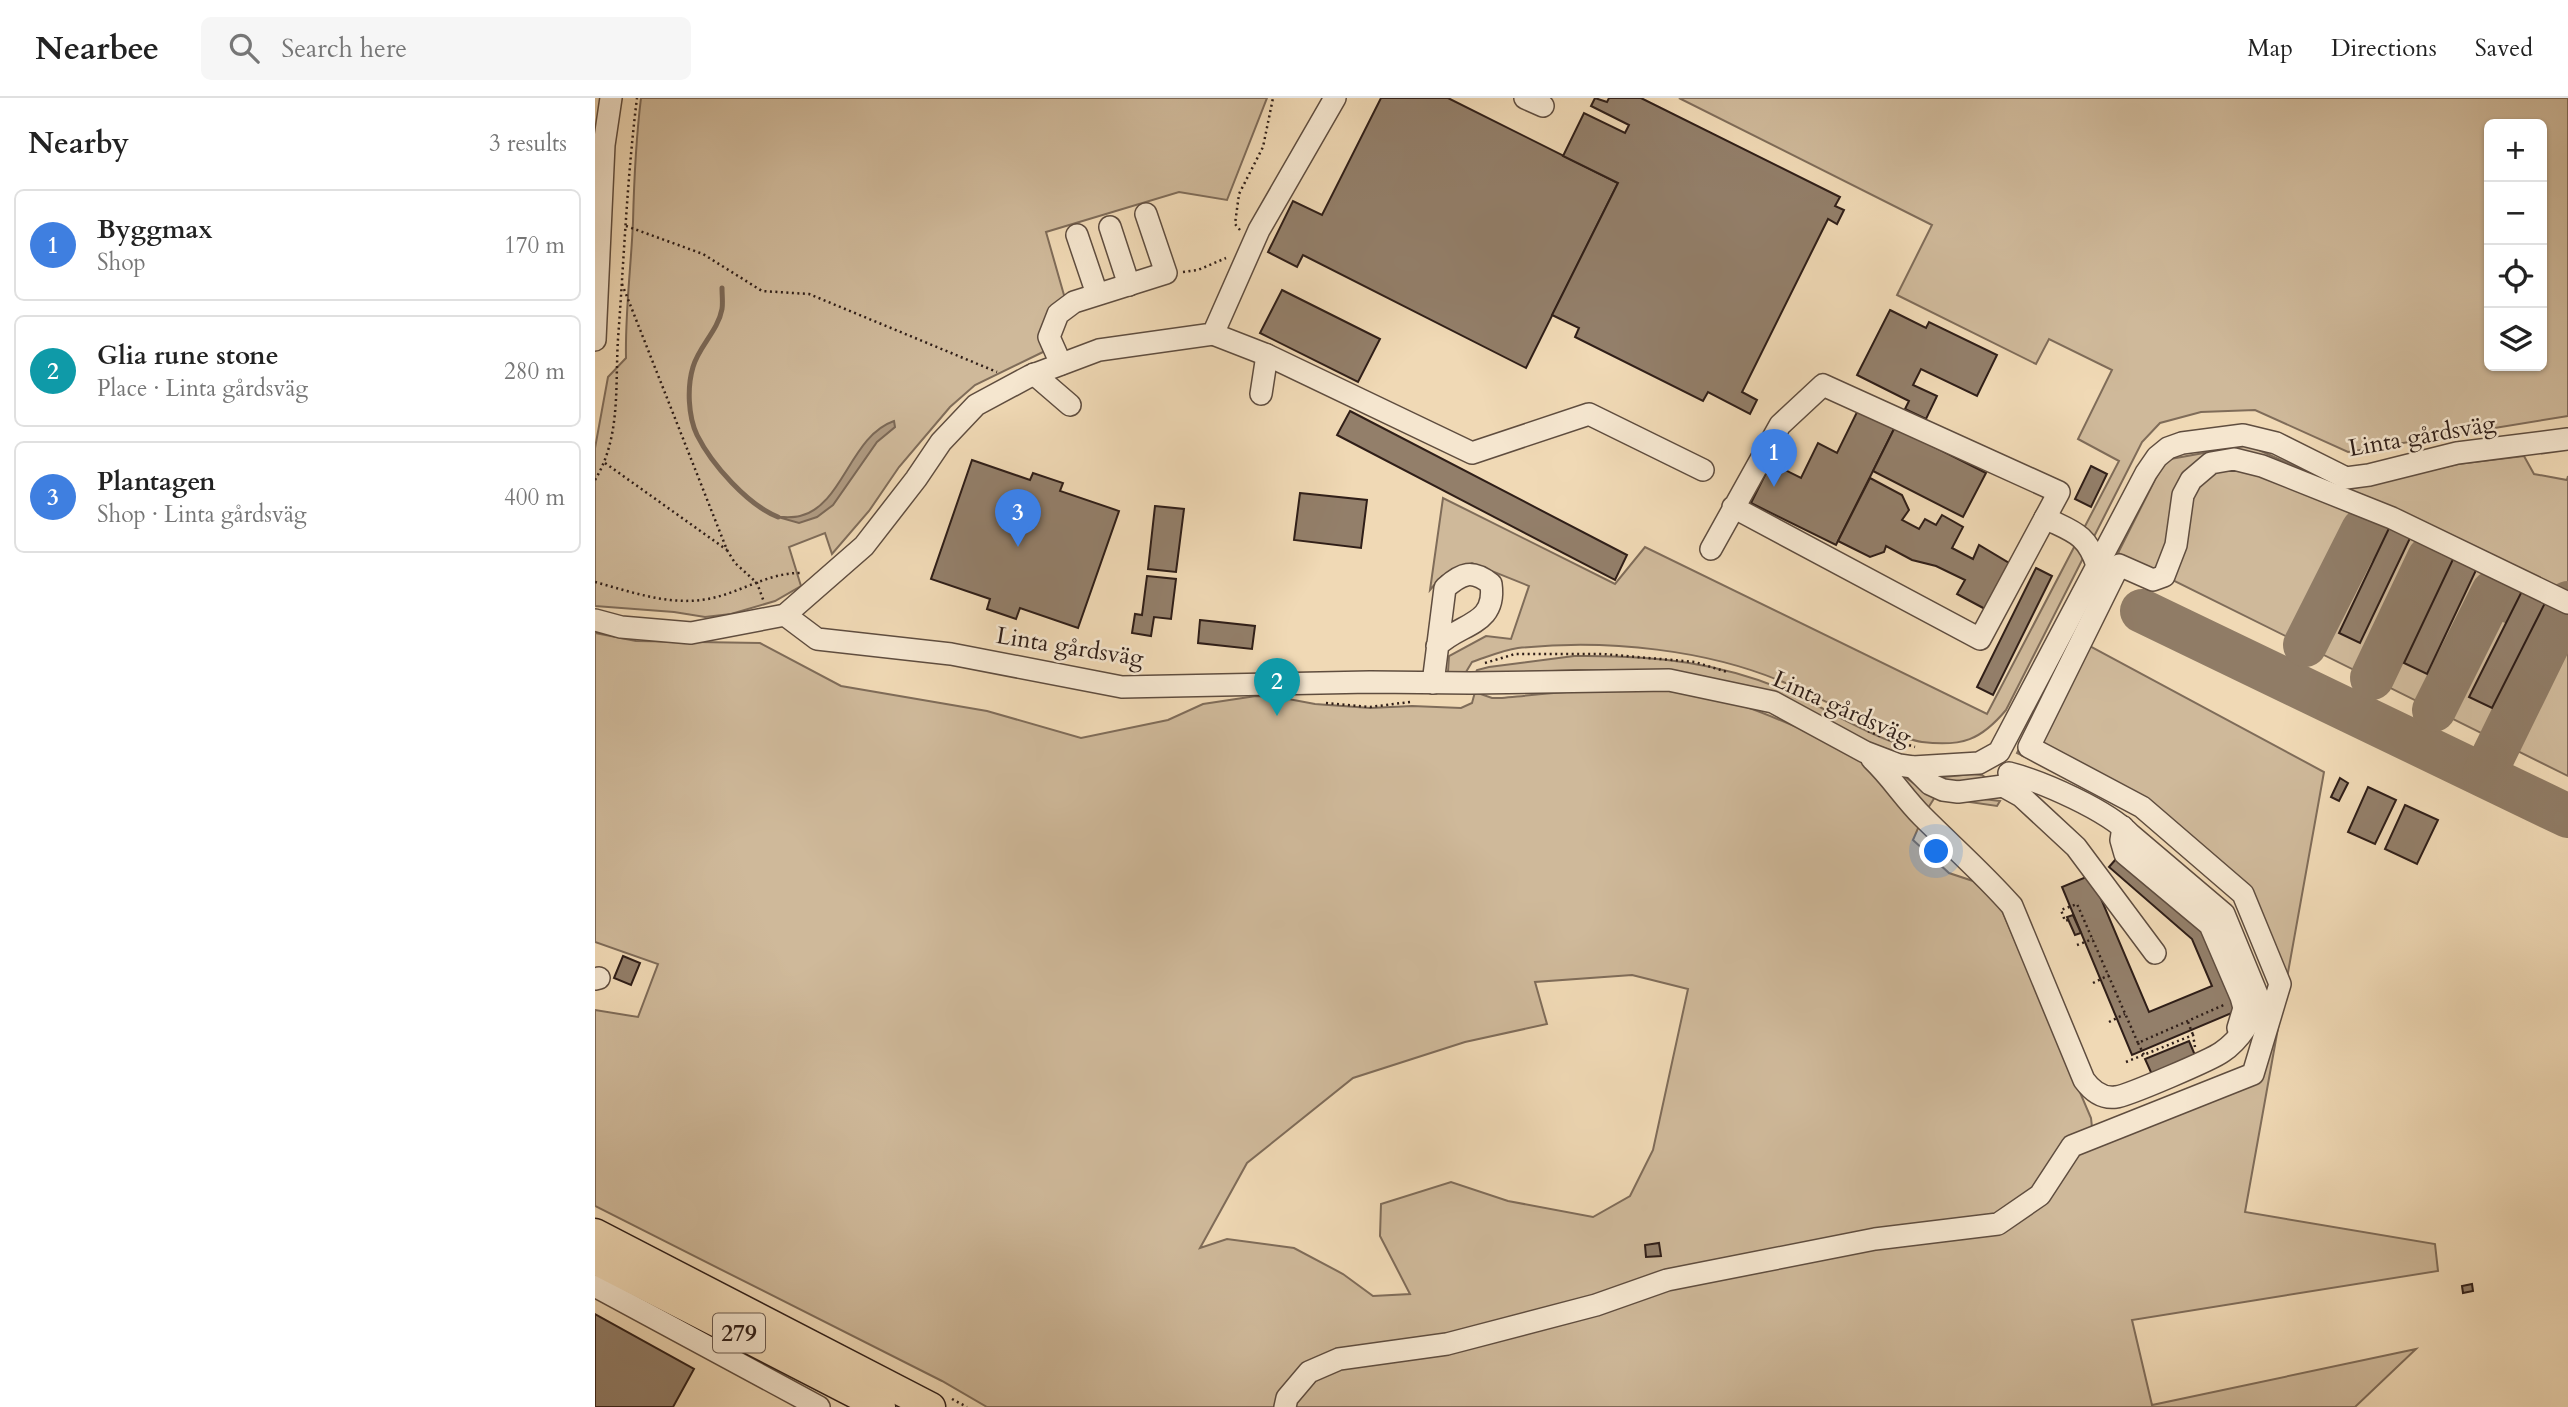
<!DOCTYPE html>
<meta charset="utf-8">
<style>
body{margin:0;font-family:Cardo,serif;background:#f6f6f6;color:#222}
.controls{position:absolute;right:21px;top:21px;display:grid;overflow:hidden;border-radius:10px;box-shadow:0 2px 5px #0004}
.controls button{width:63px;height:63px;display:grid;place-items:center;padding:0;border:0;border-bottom:2px solid #e0e0e0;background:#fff;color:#222;font:35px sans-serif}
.you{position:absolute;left:1342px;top:754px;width:24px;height:24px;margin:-18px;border:5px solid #fff;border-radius:50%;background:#1a73e8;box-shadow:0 0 0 10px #1a73e833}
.badge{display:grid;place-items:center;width:46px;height:46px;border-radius:50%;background:#8f2418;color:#fff;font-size:23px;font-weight:700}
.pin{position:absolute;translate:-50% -58px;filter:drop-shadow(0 2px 4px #0008)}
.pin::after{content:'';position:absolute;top:37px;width:24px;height:21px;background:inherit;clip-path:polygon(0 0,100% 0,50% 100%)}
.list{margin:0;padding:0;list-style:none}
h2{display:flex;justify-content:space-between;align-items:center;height:91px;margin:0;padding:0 28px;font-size:30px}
h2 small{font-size:23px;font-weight:400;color:#767676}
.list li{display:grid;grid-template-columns:46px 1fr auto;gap:21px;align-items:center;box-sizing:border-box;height:112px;margin:0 14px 14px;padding:0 14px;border:2px solid #e0e0e0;border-radius:10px}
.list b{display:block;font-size:26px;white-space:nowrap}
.list p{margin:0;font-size:23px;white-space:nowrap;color:#767676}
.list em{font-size:23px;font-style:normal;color:#767676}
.icon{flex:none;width:38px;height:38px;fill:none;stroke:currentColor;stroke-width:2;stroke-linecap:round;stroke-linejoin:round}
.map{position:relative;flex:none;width:1973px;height:1309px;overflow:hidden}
header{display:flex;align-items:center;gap:42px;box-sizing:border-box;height:98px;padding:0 35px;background:#fff;border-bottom:2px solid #e0e0e0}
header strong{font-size:33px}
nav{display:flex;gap:38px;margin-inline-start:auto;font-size:24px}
.search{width:490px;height:63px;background:#f6f6f6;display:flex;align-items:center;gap:18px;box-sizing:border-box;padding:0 24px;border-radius:10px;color:#767676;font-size:26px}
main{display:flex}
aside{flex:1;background:#fff}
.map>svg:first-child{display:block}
.green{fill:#cfb99a;stroke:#7f6c59;stroke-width:2;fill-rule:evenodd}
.water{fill:#ae9980;stroke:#7b6856;stroke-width:2}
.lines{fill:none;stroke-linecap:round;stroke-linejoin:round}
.stream{stroke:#7b6856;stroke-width:5}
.taxiway{stroke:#907c66;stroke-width:44}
.building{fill:#937f6a;stroke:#2f1e18;stroke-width:2}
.minor-casing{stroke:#5f4d3f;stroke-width:24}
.major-casing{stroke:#2f1e18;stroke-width:31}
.path{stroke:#2f1e18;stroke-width:2.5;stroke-dasharray:2 3.5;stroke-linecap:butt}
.minor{stroke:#f5e6cf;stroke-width:21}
.major{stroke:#f0d9b5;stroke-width:28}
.labels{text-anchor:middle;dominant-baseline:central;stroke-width:5;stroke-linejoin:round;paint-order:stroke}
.shield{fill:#f5e6cf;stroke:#6a5a4f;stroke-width:2}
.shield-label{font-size:23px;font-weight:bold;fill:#2f1e18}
.street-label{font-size:24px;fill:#2f1e18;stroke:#f5e6cf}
</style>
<header>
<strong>Nearbee</strong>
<div class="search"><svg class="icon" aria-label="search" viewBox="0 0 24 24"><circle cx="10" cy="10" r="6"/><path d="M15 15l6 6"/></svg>Search here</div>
<nav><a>Map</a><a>Directions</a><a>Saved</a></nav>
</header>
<main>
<aside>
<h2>Nearby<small>3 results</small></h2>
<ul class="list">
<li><span class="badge" style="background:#3f7fe0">1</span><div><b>Byggmax</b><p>Shop</p></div><em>170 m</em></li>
<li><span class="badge" style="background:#0f9aa8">2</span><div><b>Glia rune stone</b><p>Place · Linta gårdsväg</p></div><em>280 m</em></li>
<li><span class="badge" style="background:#3f7fe0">3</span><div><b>Plantagen</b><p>Shop · Linta gårdsväg</p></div><em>400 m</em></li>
</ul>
</aside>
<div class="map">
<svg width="1973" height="1309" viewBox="0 0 1973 1309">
<rect width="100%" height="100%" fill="#f0d9b5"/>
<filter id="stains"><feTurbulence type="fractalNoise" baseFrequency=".00286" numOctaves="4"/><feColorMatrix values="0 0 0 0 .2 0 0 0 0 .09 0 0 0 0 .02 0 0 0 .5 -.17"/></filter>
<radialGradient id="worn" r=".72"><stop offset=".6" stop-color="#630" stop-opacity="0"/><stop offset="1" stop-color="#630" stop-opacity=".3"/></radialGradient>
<g class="green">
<path d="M46,0h626l-40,102 -48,-8 -133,40 20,70 -22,33 -1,17 -68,33 -25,22 -51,60 -30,44 -37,43 -7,-21 -36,14 12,39 -26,15 -44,13 -26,3 -31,-5 -79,-6v-158l13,-71 18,-19c-1,-46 5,-90 7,-136 1,-41 3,-83 8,-124z"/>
<path d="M1084,0h889v318l-220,36 -93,-42 -54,2 -41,11 -18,19 -136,268c-25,30 -44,37 -84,32 -16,-2 -34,-12 -49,-19 -28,-12 -55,-25 -83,-38 -81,-36 -183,-46 -272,-37 -15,2 -31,9 -46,14l-6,10h-18l1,-16 37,-20 25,3 18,-53 -57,-23 -30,13 -12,14 13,-92 172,86 30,-37 342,167 132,-253 -41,-22 34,-69 -63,-31 -13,25 -139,-69 35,-70zM1894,26h53v242h-53z"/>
<polygon points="1653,347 1751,392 1863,366 1929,358 1939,376 1972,382 1973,378 1973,678 1523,455 1570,362"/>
<path d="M0,535l41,8 124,2 81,43 146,25 94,27 87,-18 35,-16 53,-8 27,2 32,6 55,4 42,-2 49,2 11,-5 3,-11 17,6h10c73,-7 147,-16 219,1 28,7 54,19 80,30 18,8 48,20 62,33 22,19 33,46 56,64l-6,14 36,33 24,8 28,27 90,210 1,9 157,-61 28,-72 -39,-97 -101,-86 -120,-58 58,-115 249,134 -79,440 190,32 3,27 -306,49 20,85 264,-56 -61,58h-1368l-45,-26 -347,-175v-196l43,7 20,-53 -63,-22zM1037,877l56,14 -35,161 -23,46 -37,21 -85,-16 -57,-19 -70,22 -1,32 30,58 -37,2 -30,-22 -49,-26 -67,-9 -27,9 47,-85 106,-85 112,-36 82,-18 -12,-42z"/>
<path d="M979,558c79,-1 150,6 222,39 32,15 63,35 97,47l5,5v6l-229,-81 -90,-2 -104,4 2,-4 12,-3z"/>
<polygon points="1377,676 1387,677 1391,680 1375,687 1339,680"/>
<polygon points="1307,679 1310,679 1331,694 1405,703 1402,708 1340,699 1333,710"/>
</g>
<path class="water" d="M299,323l1,6 -18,15 -44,63 -16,12 -18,6 -21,-6c7,0 15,1 22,-1 43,-10 50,-80 94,-95z"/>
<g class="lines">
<path class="stream" d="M127,190c0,7 1,15 0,21 -4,22 -23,37 -29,58 -6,20 -5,49 4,68 15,30 51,70 81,82"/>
<g class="taxiway">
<polyline points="1547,513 1973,718"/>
<polyline points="1710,547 1768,432 1788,443"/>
<polyline points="1777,580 1834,460 1855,469"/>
<polyline points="1839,612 1898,494 1921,506"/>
<polyline points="1889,677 1973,505"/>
</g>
</g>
<g class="building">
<polygon points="786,0 853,0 1023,85 931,270 708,157 702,169 673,154 698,103 727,117"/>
<polygon points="1000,0 1012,4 1014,0 1046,0 1245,99 1240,108 1249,112 1242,126 1233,121 1147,294 1162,302 1155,316 1113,294 1108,303 980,239 984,230 957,217 1023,85 968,58 989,15 1030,35 1034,27 996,8"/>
<polygon points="687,192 785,241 763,284 665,235"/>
<polygon points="1295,212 1331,230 1334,224 1402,257 1382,298 1326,271 1318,287 1342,298 1331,321 1310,311 1314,303 1262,277"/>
<polygon points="1264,310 1300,329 1241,447 1156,405 1176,365 1206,380 1223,345 1242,355"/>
<polygon points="755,313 1032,457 1020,482 742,337"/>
<polygon points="1300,329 1391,375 1368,419 1278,373"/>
<polygon points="377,362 435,382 438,375 468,385 465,393 524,413 483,530 425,510 421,521 392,511 395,501 336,481"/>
<polygon points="1496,368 1512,376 1496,409 1480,401"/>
<polygon points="1275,380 1307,397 1314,412 1307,422 1324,431 1330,421 1341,427 1347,417 1368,429 1357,450 1378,461 1384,447 1414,465 1392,512 1362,496 1370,482 1341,468 1317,462 1291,448 1289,454 1275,459 1243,443"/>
<polygon points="705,395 772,402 766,450 699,442"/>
<polygon points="560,408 589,411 581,474 553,471"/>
<polygon points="1796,426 1817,436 1765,545 1744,535"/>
<polygon points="1860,457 1883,468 1832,576 1809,565"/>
<polygon points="1441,470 1457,478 1398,597 1382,589"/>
<polygon points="552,478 581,481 576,521 559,519 556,538 537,535 540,516 547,517"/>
<polygon points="1929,489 1952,501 1897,610 1874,599"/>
<polygon points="605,522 660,528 657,551 603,545"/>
<polygon points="1745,680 1753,685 1744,703 1736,699"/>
<polygon points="1773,689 1801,702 1780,746 1753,734"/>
<polygon points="1810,707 1843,722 1822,766 1790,751"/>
<polygon points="1535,745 1622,822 1658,906 1537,957 1467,789 1496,777 1554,914 1617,888 1597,841 1514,769"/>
<polygon points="1478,817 1486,835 1480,837 1472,819"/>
<polygon points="28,858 45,865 36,887 19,880"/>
<polygon points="1594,943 1602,962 1559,981 1550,961"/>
<polygon points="1064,1145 1066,1158 1051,1159 1050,1147"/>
<polygon points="1877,1186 1878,1193 1868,1195 1867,1188"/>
<polygon points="0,1216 99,1271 78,1309 0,1309"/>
</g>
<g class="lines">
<g class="minor-casing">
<g id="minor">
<polyline points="930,0 948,8"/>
<polyline points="515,129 534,187"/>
<polyline points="482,137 502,196"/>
<polyline points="618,236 672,257 877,355 994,316 1108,372"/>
<polyline points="0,242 9,47 16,0"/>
<polyline points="466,266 454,239 463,216 479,204 571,175 551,116"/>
<polyline points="439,276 475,307"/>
<polyline points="666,296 672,257"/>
<path d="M1450,420c28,14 41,15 52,47"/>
<polyline points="1116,451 1185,327 1228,287 1464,394 1385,541 1138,409"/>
<polyline points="190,517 222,541 356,556 527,589 775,584 875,585 1074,582 1178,604 1270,654 1304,667 1318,669 1384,665 1404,654 1551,375 1562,359 1573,350 1587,345 1648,337 1681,345 1751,380 1774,377 1862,355 1973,341"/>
<polyline points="0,522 26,529 96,535 190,517 269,448 321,381 346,344 381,307 435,278 504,252 618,236 664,132 740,0"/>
<path d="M838,585l12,-95c17,-15 27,-19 46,-4 6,42 -32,39 -54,62"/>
<path d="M1277,661c19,18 32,39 50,57 30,30 62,58 90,90l72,174c8,11 18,19 32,17 11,-1 97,-38 106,-45 18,-12 31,-33 37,-53l-35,-85 -93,-79c-24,-25 -88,-53 -122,-62"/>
<polyline points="1318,669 1335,686 1348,692 1363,694 1408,688 1426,698 1481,749 1560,855"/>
<polyline points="1528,729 1526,742 1530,756 1615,827 1646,899 1649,910 1643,930"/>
<polyline points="0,881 4,880"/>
<polyline points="0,1188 224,1309"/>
<polyline points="690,1309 692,1300 714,1274 744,1261 852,1246 1001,1207 1072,1182 1280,1141 1403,1126 1445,1097 1477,1048 1658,976 1685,886 1648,796 1547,709 1434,649 1524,467 1558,482 1569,478 1581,447 1588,397 1596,382 1616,365 1639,361 1667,368 1797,420 1973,505"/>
</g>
</g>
<g class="major-casing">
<g id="major">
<polyline points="0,1135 336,1309"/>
<polyline points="0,1162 286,1309"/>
</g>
</g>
<g class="path">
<polyline points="31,128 108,156 167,193 214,196 402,274"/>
<polyline points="645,132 640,126 644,96 668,49 678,0"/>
<polyline points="588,174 603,172 631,160"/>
<polyline points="27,186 132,452 140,465 162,485 169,504"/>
<polyline points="10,365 132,452"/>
<path d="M0,382c26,-43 20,-93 23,-141 6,-80 9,-161 19,-241"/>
<path d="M0,484c37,10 74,24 113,17 32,-6 61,-27 94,-26"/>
<polyline points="890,565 920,556 1008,556 1100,564 1132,574"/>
<polyline points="731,605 775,609 815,604"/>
<polyline points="1273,633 1287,639"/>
<polyline points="1293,641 1320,649"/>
<polyline points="1473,822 1470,823 1466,812 1482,806 1543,945 1631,906"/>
<polyline points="1482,847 1498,841"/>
<polyline points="1498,885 1514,877"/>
<polyline points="1514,924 1530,916"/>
<polyline points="1593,924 1598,937"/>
<polyline points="1543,945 1549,957"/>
<polyline points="1531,964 1598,937 1600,949"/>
<polyline points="357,1301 372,1309"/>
</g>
<use href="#minor" class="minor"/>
<use href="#major" class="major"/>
</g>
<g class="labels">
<rect class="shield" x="118" y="1215.5" width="52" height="39" rx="5"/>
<g class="shield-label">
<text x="144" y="1235">279</text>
</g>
<g class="street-label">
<text transform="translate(1827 338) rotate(-10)">Linta gårdsväg</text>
<text transform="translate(475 549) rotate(9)">Linta gårdsväg</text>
<text transform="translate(1247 610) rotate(24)">Linta gårdsväg</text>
</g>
</g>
<rect width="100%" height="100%" filter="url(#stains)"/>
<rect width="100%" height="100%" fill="url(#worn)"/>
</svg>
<div class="controls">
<button>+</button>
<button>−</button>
<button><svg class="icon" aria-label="locate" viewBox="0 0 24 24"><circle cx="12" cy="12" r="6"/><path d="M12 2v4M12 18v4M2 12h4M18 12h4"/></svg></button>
<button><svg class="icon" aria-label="layers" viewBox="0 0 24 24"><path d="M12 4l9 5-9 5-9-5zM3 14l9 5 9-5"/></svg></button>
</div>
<div class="you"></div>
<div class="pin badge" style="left:1179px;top:389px;background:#3f7fe0">1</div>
<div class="pin badge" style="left:682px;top:618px;background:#0f9aa8">2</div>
<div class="pin badge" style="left:423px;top:449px;background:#3f7fe0">3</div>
</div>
</main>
